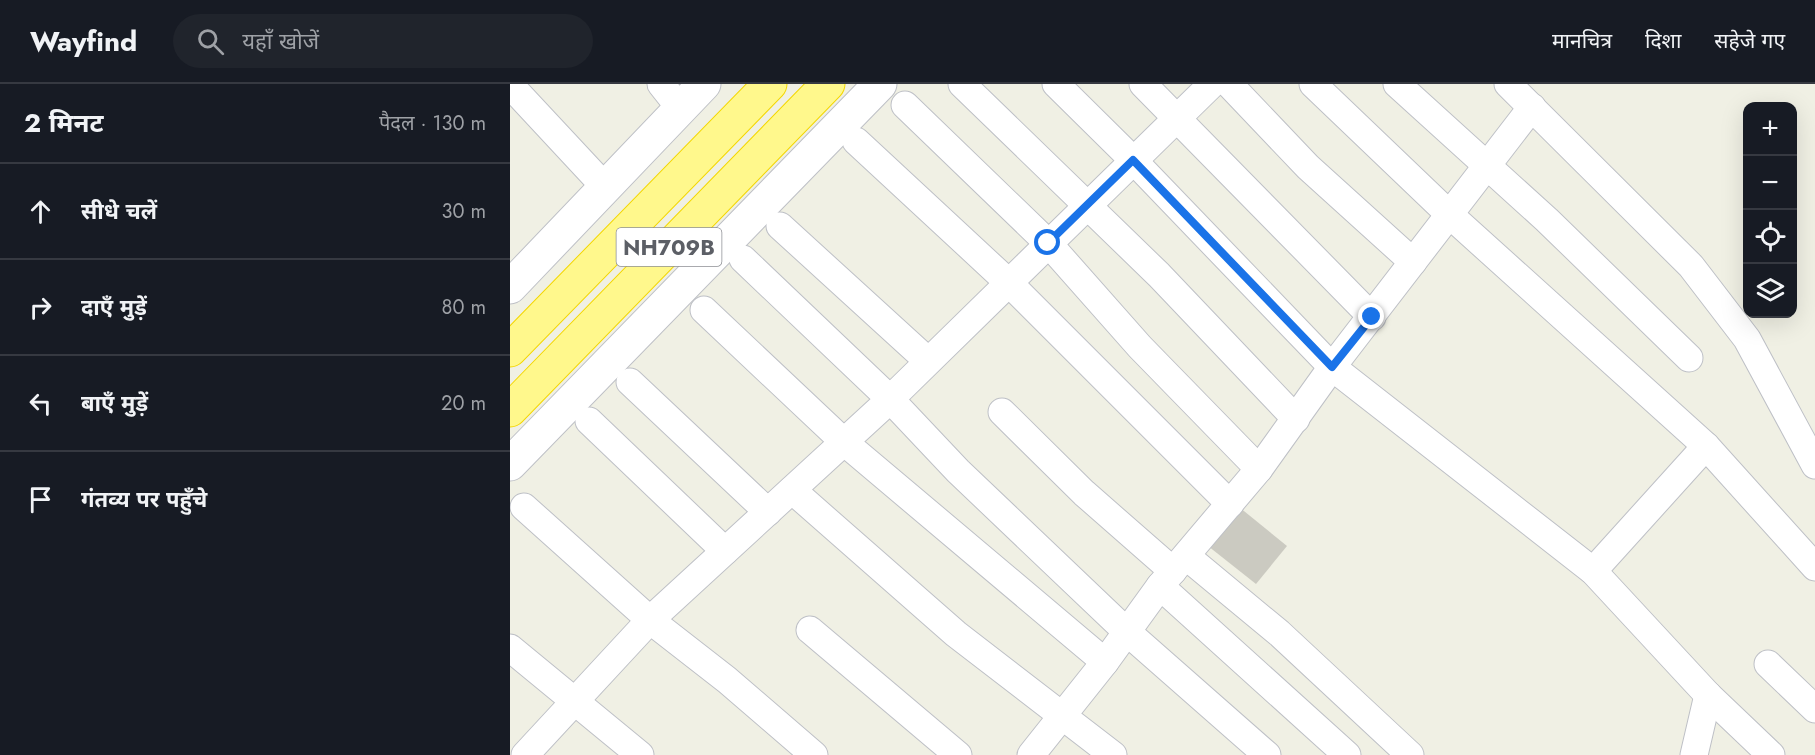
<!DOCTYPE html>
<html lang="hi">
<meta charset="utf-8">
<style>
body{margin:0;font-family:Jost,"Noto Sans Devanagari",sans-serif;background:#20242c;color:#f1f3f6}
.controls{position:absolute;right:18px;top:18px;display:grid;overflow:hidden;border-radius:12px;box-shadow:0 6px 24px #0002}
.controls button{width:54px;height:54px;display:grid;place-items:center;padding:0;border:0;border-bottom:2px solid #363941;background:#171b24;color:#f1f3f6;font:30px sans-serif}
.stop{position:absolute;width:18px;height:18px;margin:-14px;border:4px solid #1a73e8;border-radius:50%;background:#fff}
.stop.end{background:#1a73e8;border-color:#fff;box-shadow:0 2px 6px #0008}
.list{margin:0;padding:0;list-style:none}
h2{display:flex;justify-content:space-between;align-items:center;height:78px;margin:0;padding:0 24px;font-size:26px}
h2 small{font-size:20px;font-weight:400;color:#9ea1a6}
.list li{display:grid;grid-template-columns:39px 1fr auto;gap:18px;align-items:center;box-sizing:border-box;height:96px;padding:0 24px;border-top:2px solid #363941}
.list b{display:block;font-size:22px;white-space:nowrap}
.list em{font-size:20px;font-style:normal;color:#9ea1a6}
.icon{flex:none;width:33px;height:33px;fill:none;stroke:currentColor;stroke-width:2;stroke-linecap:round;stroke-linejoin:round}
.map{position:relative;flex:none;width:1305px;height:671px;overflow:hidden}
header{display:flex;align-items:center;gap:36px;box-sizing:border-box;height:84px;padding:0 30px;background:#171b24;border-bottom:2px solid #363941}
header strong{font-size:28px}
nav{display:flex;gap:33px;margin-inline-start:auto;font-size:21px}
.search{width:420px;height:54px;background:#20242c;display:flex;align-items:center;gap:15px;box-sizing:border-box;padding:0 21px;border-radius:33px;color:#9ea1a6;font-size:22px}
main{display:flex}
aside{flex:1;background:#171b24}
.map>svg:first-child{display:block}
.building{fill:#cbcac1}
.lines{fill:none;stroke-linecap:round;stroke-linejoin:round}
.minor-casing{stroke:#bec0c6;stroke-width:29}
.tertiary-casing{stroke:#bec0c6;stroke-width:35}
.motorway-casing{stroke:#f4d700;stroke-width:35}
.minor{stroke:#fff;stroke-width:27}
.tertiary{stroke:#fff;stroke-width:33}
.motorway{stroke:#fff88c;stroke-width:33}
.route{stroke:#1a73e8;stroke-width:8}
.labels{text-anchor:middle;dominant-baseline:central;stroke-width:4.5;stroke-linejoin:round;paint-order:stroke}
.shield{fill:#fff;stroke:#8d8f94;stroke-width:1.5}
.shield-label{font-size:22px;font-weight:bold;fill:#5c5f66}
</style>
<header>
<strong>Wayfind</strong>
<div class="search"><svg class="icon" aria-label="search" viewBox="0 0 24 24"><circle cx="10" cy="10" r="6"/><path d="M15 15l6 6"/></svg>यहाँ खोजें</div>
<nav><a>मानचित्र</a><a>दिशा</a><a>सहेजे गए</a></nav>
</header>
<main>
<aside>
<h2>2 मिनट<small>पैदल · 130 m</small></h2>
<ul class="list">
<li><svg class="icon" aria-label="ahead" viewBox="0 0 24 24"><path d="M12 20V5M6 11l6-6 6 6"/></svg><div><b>सीधे चलें</b></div><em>30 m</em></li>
<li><svg class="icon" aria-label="right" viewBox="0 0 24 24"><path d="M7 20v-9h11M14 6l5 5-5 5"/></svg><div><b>दाएँ मुड़ें</b></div><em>80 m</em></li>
<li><svg class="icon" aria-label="left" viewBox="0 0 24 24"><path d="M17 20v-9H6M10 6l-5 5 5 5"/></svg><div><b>बाएँ मुड़ें</b></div><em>20 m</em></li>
<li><svg class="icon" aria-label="arrive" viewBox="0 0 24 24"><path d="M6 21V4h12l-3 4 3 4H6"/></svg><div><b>गंतव्य पर पहुँचे</b></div></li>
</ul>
</aside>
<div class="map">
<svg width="1305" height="671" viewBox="0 0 1305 671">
<rect width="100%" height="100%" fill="#f0f0e4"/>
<polygon class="building" points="729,423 777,462 746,500 698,462"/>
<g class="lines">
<g class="minor-casing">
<g id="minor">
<polyline points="151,0 170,24"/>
<polyline points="452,0 649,191 786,335"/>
<polyline points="546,0 623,76 822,283 1083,487 1198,611 1261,671"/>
<polyline points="633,0 862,233"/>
<polyline points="719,0 798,83 903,178"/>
<polyline points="803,0 940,131 1196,362 1305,483"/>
<polyline points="887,0 1037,136 1179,274"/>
<polyline points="998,0 1181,182 1237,255 1305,381"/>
<polyline points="0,1 96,104"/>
<polyline points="395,21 538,159 630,263 749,385"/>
<polyline points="346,57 498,198 720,420"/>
<polyline points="270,142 418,277"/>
<polyline points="233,175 380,315 448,387 616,547 757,671"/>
<polyline points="194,226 334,358 595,578"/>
<polyline points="120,298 258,428"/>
<polyline points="492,328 574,409 663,487"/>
<polyline points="79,337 215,467"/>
<polyline points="282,406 446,550 603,671"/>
<polyline points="14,423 140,536 217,596 304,671"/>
<polyline points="676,472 769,549 900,671"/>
<polyline points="1083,487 1196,362"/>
<polyline points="650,502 837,671"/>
<polyline points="300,546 448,671"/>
<polyline points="0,564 130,671"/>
<polyline points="1258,580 1305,625"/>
<polyline points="15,671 140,536 372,323 702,0"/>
<polyline points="521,671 595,578 650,502 749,385 822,283 1022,23"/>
<polyline points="1184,671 1198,611"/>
</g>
</g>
<g class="tertiary-casing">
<g id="tertiary">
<polyline points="0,203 194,0"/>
<polyline points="0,380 370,0"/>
</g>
</g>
<g class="motorway-casing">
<g id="motorway">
<polyline points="0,266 260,0"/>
<polyline points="0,326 318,0"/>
</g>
</g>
<use href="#minor" class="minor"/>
<use href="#tertiary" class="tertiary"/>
<use href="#motorway" class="motorway"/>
</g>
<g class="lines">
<polyline class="route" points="538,159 623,76 822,283 862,233"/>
</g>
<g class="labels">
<rect class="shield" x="106.5" y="144" width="105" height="38" rx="4.5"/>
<g class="shield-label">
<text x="159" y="163">NH709B</text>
</g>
</g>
</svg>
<div class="controls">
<button>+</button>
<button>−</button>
<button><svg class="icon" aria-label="locate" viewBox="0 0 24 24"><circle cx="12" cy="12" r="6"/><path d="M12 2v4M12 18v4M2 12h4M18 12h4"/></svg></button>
<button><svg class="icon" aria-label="layers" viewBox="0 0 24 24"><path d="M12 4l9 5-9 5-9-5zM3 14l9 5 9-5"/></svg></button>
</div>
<div class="stop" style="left:538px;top:159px"></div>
<div class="stop end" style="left:862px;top:233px"></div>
</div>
</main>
